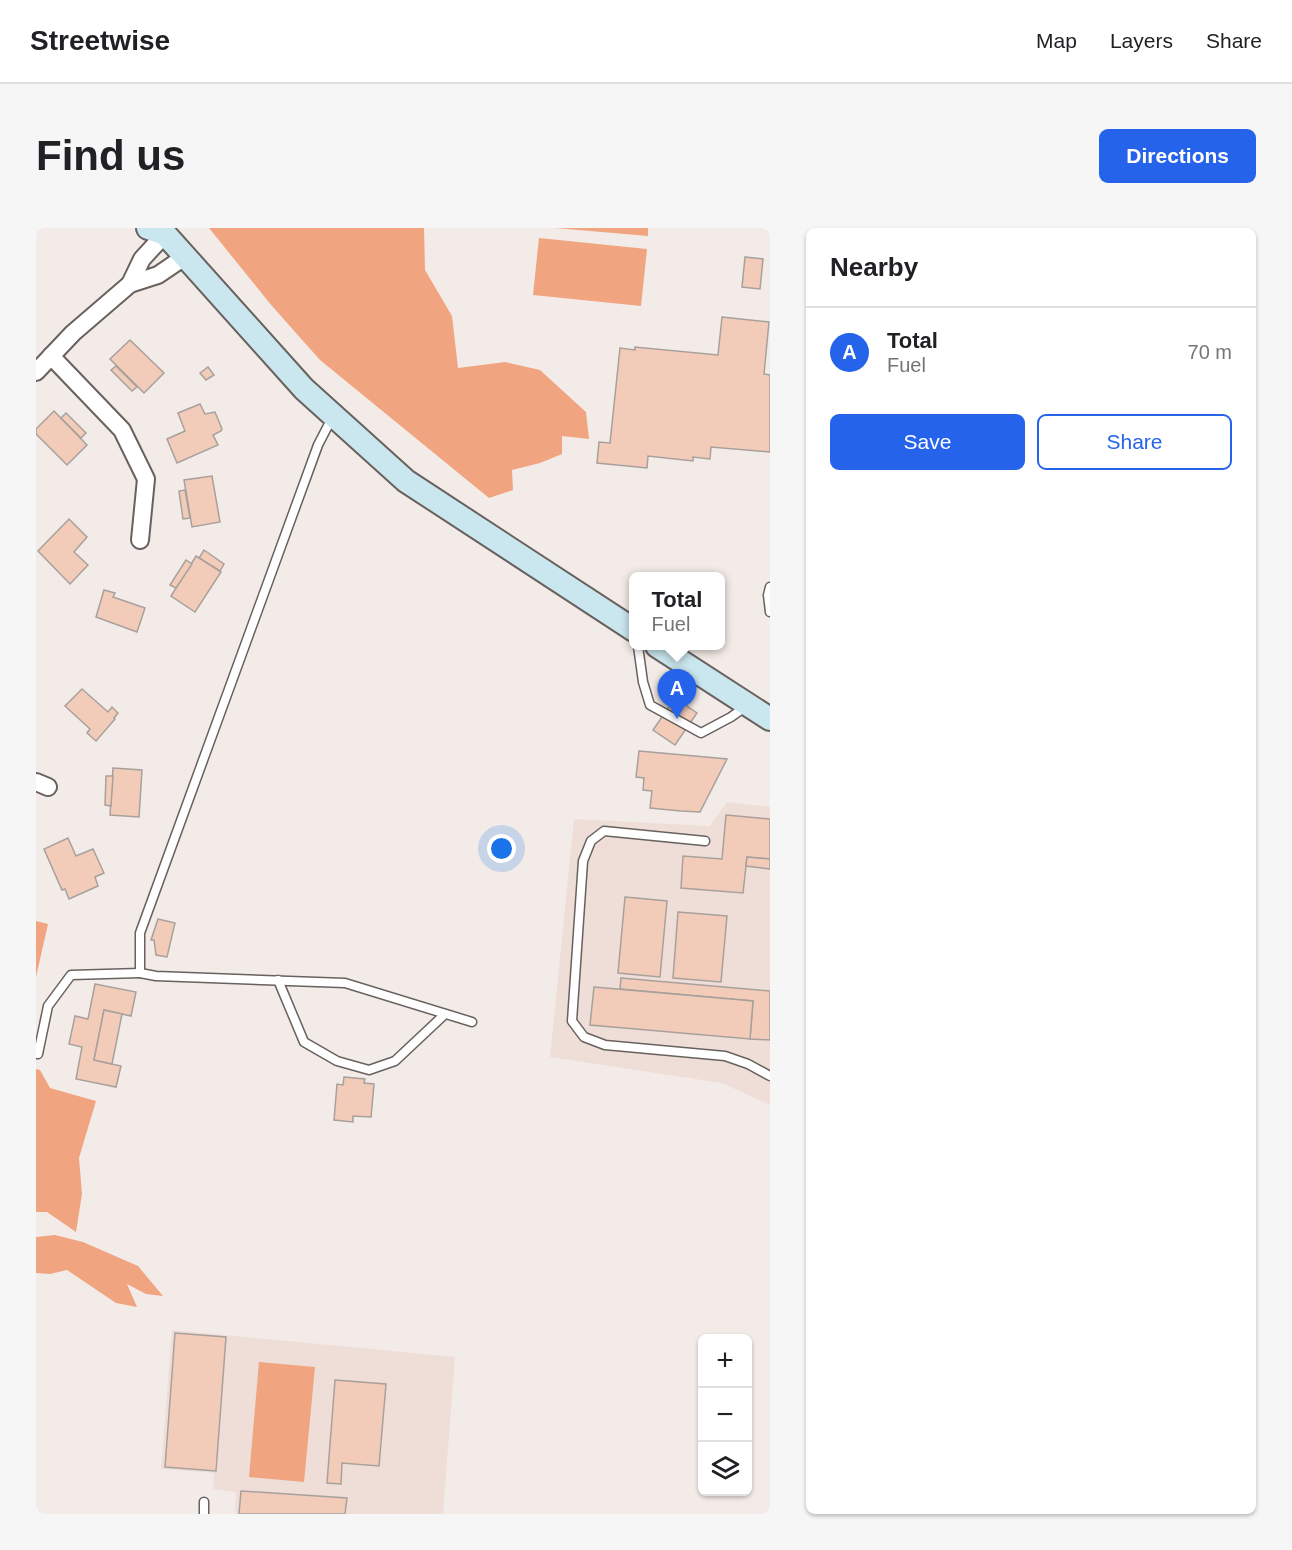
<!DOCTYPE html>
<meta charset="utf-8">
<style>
body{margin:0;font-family:Helvetica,sans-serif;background:#f6f6f6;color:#202124}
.controls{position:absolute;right:18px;bottom:18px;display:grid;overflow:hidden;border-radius:9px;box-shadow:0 2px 4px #0004}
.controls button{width:54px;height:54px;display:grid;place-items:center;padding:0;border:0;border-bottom:2px solid #e0e0e0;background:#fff;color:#202124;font:30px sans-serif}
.you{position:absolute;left:466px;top:621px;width:21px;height:21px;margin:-15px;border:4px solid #fff;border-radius:50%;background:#1a73e8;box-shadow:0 0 0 9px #1a73e833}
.badge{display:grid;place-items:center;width:39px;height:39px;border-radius:50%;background:#2563eb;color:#fff;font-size:20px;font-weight:700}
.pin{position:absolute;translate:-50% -50px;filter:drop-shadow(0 2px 3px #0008)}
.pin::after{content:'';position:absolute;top:32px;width:21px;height:18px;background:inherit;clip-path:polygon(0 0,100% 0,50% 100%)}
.popup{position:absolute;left:593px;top:344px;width:96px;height:78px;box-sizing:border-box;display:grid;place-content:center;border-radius:9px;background:#fff;filter:drop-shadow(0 2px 4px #0005);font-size:20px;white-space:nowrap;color:#757577}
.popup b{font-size:22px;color:#202124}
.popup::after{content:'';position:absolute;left:50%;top:100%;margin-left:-12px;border:12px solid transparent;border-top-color:#fff}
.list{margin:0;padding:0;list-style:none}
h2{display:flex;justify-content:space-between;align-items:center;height:78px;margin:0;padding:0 24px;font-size:26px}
h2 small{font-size:20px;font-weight:400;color:#757577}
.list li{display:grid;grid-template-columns:39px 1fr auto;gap:18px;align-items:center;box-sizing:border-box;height:90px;padding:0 24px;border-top:2px solid #e0e0e0}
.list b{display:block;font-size:22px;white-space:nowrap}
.list p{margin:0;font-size:20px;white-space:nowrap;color:#757577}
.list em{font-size:20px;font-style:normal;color:#757577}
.actions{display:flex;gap:12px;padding:18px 24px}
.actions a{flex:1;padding:14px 0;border:2px solid #2563eb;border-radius:9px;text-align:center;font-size:21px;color:#2563eb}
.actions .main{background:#2563eb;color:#fff}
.icon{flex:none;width:33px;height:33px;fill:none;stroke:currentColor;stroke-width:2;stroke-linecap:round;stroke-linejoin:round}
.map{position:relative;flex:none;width:734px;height:1286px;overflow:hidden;border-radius:9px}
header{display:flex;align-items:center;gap:36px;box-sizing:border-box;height:84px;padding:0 30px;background:#fff;border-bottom:2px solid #e0e0e0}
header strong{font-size:28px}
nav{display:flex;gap:33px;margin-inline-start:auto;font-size:21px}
.intro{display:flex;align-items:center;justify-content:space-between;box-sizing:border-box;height:144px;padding:0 36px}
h1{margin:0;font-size:42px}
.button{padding:15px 27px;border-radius:9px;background:#2563eb;color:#fff;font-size:21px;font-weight:700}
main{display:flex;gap:36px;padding:0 36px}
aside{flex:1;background:#fff;border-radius:9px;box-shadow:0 2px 4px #0004}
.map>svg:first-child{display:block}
.built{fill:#eeded7}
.green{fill:#f0a580}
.building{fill:#f3ccb9;stroke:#a8a09d;stroke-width:1.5}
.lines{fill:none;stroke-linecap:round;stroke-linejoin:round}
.lane-casing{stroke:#68615e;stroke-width:11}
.street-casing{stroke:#68615e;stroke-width:20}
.secondary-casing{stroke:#68615e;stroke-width:26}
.lane{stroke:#fff;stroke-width:8}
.street{stroke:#fff;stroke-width:16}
.secondary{stroke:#cae6ee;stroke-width:22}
</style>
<header>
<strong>Streetwise</strong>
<nav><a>Map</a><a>Layers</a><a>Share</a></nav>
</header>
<div class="intro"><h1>Find us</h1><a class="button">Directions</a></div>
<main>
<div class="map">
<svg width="734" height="1286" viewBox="0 0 734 1286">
<rect width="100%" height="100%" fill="#f3ebe7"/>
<g class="built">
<polygon points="691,574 734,579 734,877 686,855 514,829 538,591 674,598"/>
<polygon points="136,1102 419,1129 407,1286 199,1286 200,1264 177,1261 178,1245 125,1241"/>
</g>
<g class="green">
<polygon points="173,0 388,0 389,42 416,88 422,140 469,134 504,142 550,184 553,211 526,208 526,226 504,235 476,242 477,262 453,270 284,132 236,78"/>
<polygon points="519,0 612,0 612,8"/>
<polygon points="503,10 611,21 605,78 497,67"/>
<polygon points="0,693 12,696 0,749"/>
<polygon points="0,841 4,842 14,860 60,873 43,930 46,966 40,1004 11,984 0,984"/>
<polygon points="19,1007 47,1014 102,1038 127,1068 110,1066 91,1056 101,1079 80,1075 31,1042 14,1046 0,1045 0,1009"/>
<polygon points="223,1134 279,1139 268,1254 213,1249"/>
</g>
<g class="building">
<polygon points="709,29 727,31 724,61 706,59"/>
<polygon points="686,89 733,94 728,146 734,147 734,224 675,219 674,231 657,229 657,233 612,228 611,240 561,235 563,214 574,215 584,120 599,122 599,119 682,127"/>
<polygon points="94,112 128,145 108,165 74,131"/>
<polygon points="80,138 101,159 96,163 75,142"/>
<polygon points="172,139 178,147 170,152 164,145"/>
<polygon points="164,176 169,186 179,184 186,201 185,203 177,207 182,217 141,235 131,211 149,203 142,185"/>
<polygon points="18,183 51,217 31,237 0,206 0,201"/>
<polygon points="30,185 50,205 45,210 25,190"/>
<polygon points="176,248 184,294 156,299 148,252"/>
<polygon points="149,262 154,290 147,291 143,263"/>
<polygon points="33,291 51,309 38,324 52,337 34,356 2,323"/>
<polygon points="168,322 188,336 184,343 163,330"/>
<polygon points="160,328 185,344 159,384 135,368"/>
<polygon points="150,332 156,336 140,360 134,357"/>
<polygon points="68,362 79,365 77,369 109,380 101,404 60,389"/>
<polygon points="46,461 72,484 76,479 82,485 78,490 79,491 60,513 51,505 54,501 29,478"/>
<polygon points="639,470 661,485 639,517 617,502"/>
<polygon points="603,523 691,531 664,584 645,583 614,580 616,563 607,562 608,550 600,549"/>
<polygon points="77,540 106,542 103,589 74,587"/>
<polygon points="70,548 77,548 75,578 69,577"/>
<polygon points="690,587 734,591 734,631 711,629 707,665 645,660 647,628 686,631"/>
<polygon points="32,610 40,628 57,621 68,645 59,649 62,658 33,671 29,661 26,662 8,621"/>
<polygon points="711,629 734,631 734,641 710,638"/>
<polygon points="589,669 631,673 624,749 582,745"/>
<polygon points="642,684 691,688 685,754 637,750"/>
<polygon points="122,691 139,695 131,729 120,727 118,712 115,712"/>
<polygon points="585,750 734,763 734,812 714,811 717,773 584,761"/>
<polygon points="59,756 100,764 95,788 68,782 58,832 85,838 80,859 40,851 46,819 33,816 39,788 52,791"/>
<polygon points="558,759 717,773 714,811 554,797"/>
<polygon points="68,782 86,786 76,836 58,832"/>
<polygon points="308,849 329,851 328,855 338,856 335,889 317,888 317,894 298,892 301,856 307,857"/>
<polygon points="139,1105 190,1109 180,1243 129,1239"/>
<polygon points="299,1152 350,1156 343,1238 306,1235 305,1256 291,1255"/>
<polygon points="205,1263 311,1270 309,1286 203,1286"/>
</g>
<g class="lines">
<g class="lane-casing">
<g id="lane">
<polyline points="297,188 282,217 104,705 104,745 120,748 309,755 436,794"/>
<polyline points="734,359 732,367 734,384"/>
<polyline points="602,418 607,454 614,477 665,505 695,489 709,479"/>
<polyline points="669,613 568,603 555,613 547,633 536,793 548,809 569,817 689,828 712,836 734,848"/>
<polyline points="242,752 268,814 301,833 333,842 359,833 409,786"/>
<polyline points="2,826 12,778 35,747 104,745"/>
<polyline points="168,1286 168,1274"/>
</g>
</g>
<g class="street-casing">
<g id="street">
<polyline points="94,56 106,31 129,6"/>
<polyline points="15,128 86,202 110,251 104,312"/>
<polyline points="0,144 37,105 94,56 122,47 150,28"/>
<polyline points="0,554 12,559"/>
</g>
</g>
<g class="secondary-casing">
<g id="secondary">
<polyline points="112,0 129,6 268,161 370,253 598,402"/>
<polyline points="621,418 734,491"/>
</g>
</g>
<use href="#lane" class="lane"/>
<use href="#street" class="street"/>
<use href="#secondary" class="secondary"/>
</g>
</svg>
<div class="controls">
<button>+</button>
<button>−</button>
<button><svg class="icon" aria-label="layers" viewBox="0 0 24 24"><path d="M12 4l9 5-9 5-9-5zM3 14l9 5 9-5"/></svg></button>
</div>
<div class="you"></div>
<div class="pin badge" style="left:641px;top:491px">A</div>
<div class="popup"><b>Total</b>Fuel</div>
</div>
<aside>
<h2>Nearby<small></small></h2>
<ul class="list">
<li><span class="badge">A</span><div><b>Total</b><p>Fuel</p></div><em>70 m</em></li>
</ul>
<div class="actions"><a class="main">Save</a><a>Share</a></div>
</aside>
</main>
